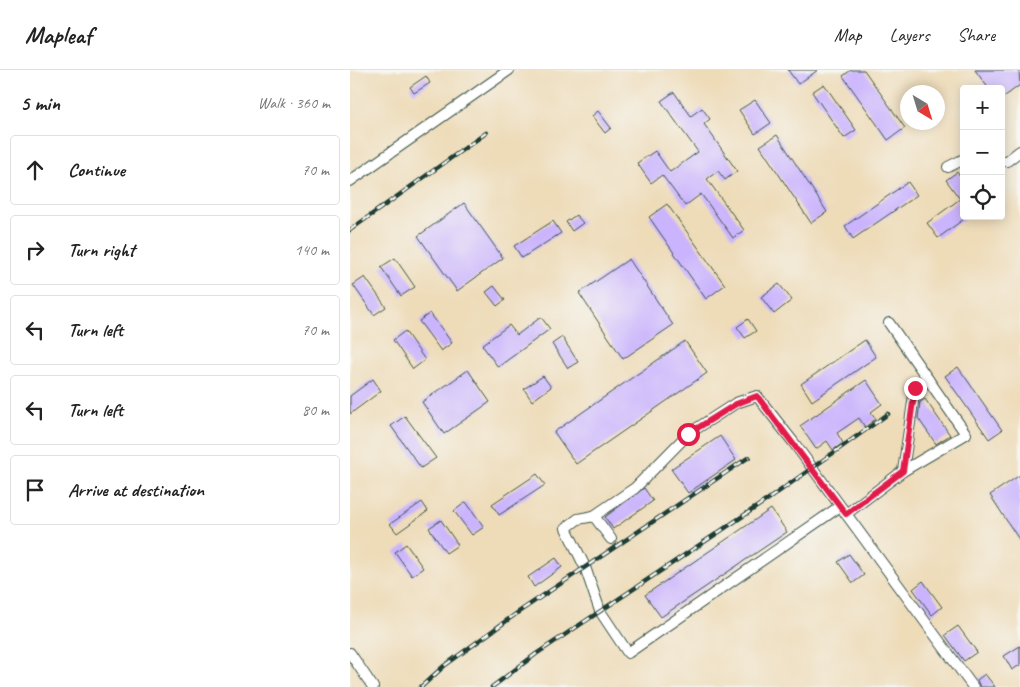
<!DOCTYPE html>
<meta charset="utf-8">
<style>
body{margin:0;font-family:Caveat,sans-serif;background:#f6f6f6;color:#222}
.controls{position:absolute;right:15px;top:15px;display:grid;overflow:hidden;border-radius:5px;box-shadow:0 2px 12px #0003}
.controls button{width:45px;height:45px;display:grid;place-items:center;padding:0;border:0;border-bottom:1px solid #e0e0e0;background:#fff;color:#222;font:25px sans-serif}
.compass{position:absolute;left:550px;top:15px;width:45px;height:45px;border-radius:50%;background:#fff;box-shadow:0 2px 12px #0003;rotate:142deg}
.stop{position:absolute;width:15px;height:15px;margin:-11px;border:4px solid #e11d48;border-radius:50%;background:#fff}
.stop.end{background:#e11d48;border-color:#fff;box-shadow:0 1px 5px #0008}
.list{margin:0;padding:0;list-style:none}
h2{display:flex;justify-content:space-between;align-items:center;height:65px;margin:0;padding:0 20px;font-size:21px}
h2 small{font-size:16px;font-weight:400;color:#767676}
.list li{display:grid;grid-template-columns:32px 1fr auto;gap:15px;align-items:center;box-sizing:border-box;height:70px;margin:0 10px 10px;padding:0 10px;border:1px solid #e0e0e0;border-radius:5px}
.list b{display:block;font-size:19px;white-space:nowrap}
.list em{font-size:16px;font-style:normal;color:#767676}
.icon{flex:none;width:28px;height:28px;fill:none;stroke:currentColor;stroke-width:2;stroke-linecap:round;stroke-linejoin:round}
.map{position:relative;flex:none;width:670px;height:617px;overflow:hidden}
header{display:flex;align-items:center;gap:30px;box-sizing:border-box;height:70px;padding:0 25px;background:#fff;border-bottom:1px solid #e0e0e0}
header strong{font-size:24px}
nav{display:flex;gap:28px;margin-inline-start:auto;font-size:18px}
main{display:flex}
aside{flex:1;background:#fff}
.map>svg:first-child{display:block}
.building{fill:#cab4fd}
.lines{fill:none;stroke-linecap:round;stroke-linejoin:round}
.minor-casing{stroke:#3e5548;stroke-width:12}
.minor{stroke:#fff;stroke-width:10}
.rail-casing{stroke:#1f3d34;stroke-width:4.5}
.rail{stroke:#f6f6f2;stroke-width:2.5;stroke-dasharray:8;stroke-linecap:butt}
.route{stroke:#e11d48;stroke-width:6}
</style>
<header>
<strong>Mapleaf</strong>
<nav><a>Map</a><a>Layers</a><a>Share</a></nav>
</header>
<main>
<aside>
<h2>5 min<small>Walk · 360 m</small></h2>
<ul class="list">
<li><svg class="icon" aria-label="ahead" viewBox="0 0 24 24"><path d="M12 20V5M6 11l6-6 6 6"/></svg><div><b>Continue</b></div><em>70 m</em></li>
<li><svg class="icon" aria-label="right" viewBox="0 0 24 24"><path d="M7 20v-9h11M14 6l5 5-5 5"/></svg><div><b>Turn right</b></div><em>140 m</em></li>
<li><svg class="icon" aria-label="left" viewBox="0 0 24 24"><path d="M17 20v-9H6M10 6l-5 5 5 5"/></svg><div><b>Turn left</b></div><em>70 m</em></li>
<li><svg class="icon" aria-label="left" viewBox="0 0 24 24"><path d="M17 20v-9H6M10 6l-5 5 5 5"/></svg><div><b>Turn left</b></div><em>80 m</em></li>
<li><svg class="icon" aria-label="arrive" viewBox="0 0 24 24"><path d="M6 21V4h12l-3 4 3 4H6"/></svg><div><b>Arrive at destination</b></div></li>
</ul>
</aside>
<div class="map">
<svg width="670" height="617" viewBox="0 0 670 617">
<rect width="100%" height="100%" fill="#f6f6f2"/>
<filter id="ink" filterUnits="userSpaceOnUse"><feTurbulence type="fractalNoise" baseFrequency=".02" numOctaves="2"/><feDisplacementMap in="SourceGraphic" scale="10" xChannelSelector="R" yChannelSelector="G"/><feConvolveMatrix kernelMatrix="1 2 1 2 8 2 1 2 1" color-interpolation-filters="sRGB"/></filter>
<filter id="wash" filterUnits="userSpaceOnUse"><feTurbulence type="fractalNoise" baseFrequency=".0096" numOctaves="4" result="noise"/><feDisplacementMap in="SourceGraphic" scale="20" xChannelSelector="R" yChannelSelector="G"/><feGaussianBlur stdDeviation="1.12" result="paint"/><feColorMatrix in="noise" values="0 0 0 0 0 0 0 0 0 0 0 0 0 0 0 0 0 1.4 0 .05"/><feComposite in="paint" operator="in"/></filter>
<g filter="url(#wash)">
<rect width="100%" height="100%" fill="#eedcb9"/>
<g id="blocks">
<g class="building">
<polygon points="438,0 468,0 448,14"/>
<polygon points="501,0 514,0 555,58 538,70 493,6"/>
<polygon points="625,0 669,0 670,15 651,29 651,19 639,19"/>
<polygon points="76,6 80,13 64,23 60,17"/>
<polygon points="474,14 506,60 494,68 462,22"/>
<polygon points="324,22 341,46 352,38 360,49 354,54 387,101 375,110 368,101 357,109 394,160 383,168 351,124 335,136 312,105 301,113 287,93 305,81 320,102 348,82 311,31"/>
<polygon points="405,30 421,53 405,64 389,40"/>
<polygon points="248,41 261,58 255,63 242,46"/>
<polygon points="427,65 477,142 461,153 410,76"/>
<polygon points="607,102 614,111 614,149 588,168 577,153 610,129 596,110"/>
<polygon points="558,112 567,125 503,169 495,156"/>
<polygon points="114,133 153,188 107,221 68,166"/>
<polygon points="317,134 375,215 356,229 299,147"/>
<polygon points="226,145 233,153 222,161 216,152"/>
<polygon points="203,151 211,163 172,188 164,176"/>
<polygon points="45,188 65,217 51,226 31,197"/>
<polygon points="279,189 323,255 273,289 229,223"/>
<polygon points="15,207 36,237 24,245 3,215"/>
<polygon points="429,214 442,230 424,244 411,227"/>
<polygon points="144,216 155,230 147,236 136,222"/>
<polygon points="80,243 102,273 91,281 69,251"/>
<polygon points="191,247 200,259 148,297 132,275 159,255 167,265"/>
<polygon points="398,249 406,261 395,268 387,257"/>
<polygon points="55,261 75,290 63,299 43,270"/>
<polygon points="212,267 228,292 218,298 202,274"/>
<polygon points="515,270 526,287 462,331 451,314"/>
<polygon points="335,271 357,303 226,394 204,362"/>
<polygon points="608,297 652,360 639,369 595,306"/>
<polygon points="118,300 140,332 94,364 72,332"/>
<polygon points="193,306 201,317 182,331 174,319"/>
<polygon points="23,309 31,321 0,344 0,326"/>
<polygon points="516,310 532,334 521,342 526,349 515,357 509,348 487,363 493,373 483,380 477,371 466,379 450,356"/>
<polygon points="575,329 600,365 586,374 568,348 570,332"/>
<polygon points="55,346 86,388 71,398 41,356"/>
<polygon points="370,366 386,390 338,423 321,399"/>
<polygon points="187,404 195,415 149,445 142,434"/>
<polygon points="670,405 670,471 640,425"/>
<polygon points="294,418 303,431 263,459 255,447"/>
<polygon points="72,432 78,441 47,463 40,454"/>
<polygon points="116,432 134,457 122,465 104,441"/>
<polygon points="421,439 437,462 311,547 295,525"/>
<polygon points="91,450 108,475 96,483 79,458"/>
<polygon points="56,474 73,498 62,506 45,482"/>
<polygon points="499,484 514,505 503,513 488,492"/>
<polygon points="206,488 212,497 184,517 178,507"/>
<polygon points="573,511 592,537 582,545 563,519"/>
<polygon points="608,556 627,582 614,591 595,565"/>
<polygon points="670,576 670,595 662,600 654,586"/>
<polygon points="635,604 645,617 630,617 627,610"/>
</g>
</g>
</g>
<g filter="url(#ink)">
<use href="#blocks" fill-opacity="0" stroke="#3e5548" stroke-width="1"/>
<g class="lines">
<g class="minor-casing">
<g id="minor">
<polyline points="651,91 657,91 670,81"/>
<polyline points="598,97 614,89"/>
<polyline points="0,111 159,0"/>
<polyline points="553,401 565,318 578,309"/>
<polyline points="496,444 553,401 616,364 539,253"/>
<polyline points="244,446 228,449 216,458 235,497 250,541 278,583 489,437"/>
<polyline points="261,469 244,446 285,418 338,364 386,333 407,326 444,373 623,617"/>
<polyline points="0,583 23,617"/>
</g>
</g>
<use href="#minor" class="minor"/>
<g class="rail-casing">
<g id="rail">
<polyline points="0,160 136,63"/>
<polyline points="71,617 94,596 170,541 399,387"/>
<polyline points="142,617 186,584 417,430 538,344"/>
</g>
</g>
<use href="#rail" class="rail"/>
</g>
</g>
<g class="lines" filter="url(#ink)">
<polyline class="route" points="338,364 386,334 407,326 496,444 553,401 565,318"/>
</g>
</svg>
<div class="controls">
<button>+</button>
<button>−</button>
<button><svg class="icon" aria-label="locate" viewBox="0 0 24 24"><circle cx="12" cy="12" r="6"/><path d="M12 2v4M12 18v4M2 12h4M18 12h4"/></svg></button>
</div>
<svg class="compass" viewBox="-18 -18 36 36"><path d="M0-13l5 13h-10z" fill="#e53935"/><path d="M0 13l5-13h-10z" fill="#767676"/></svg>
<div class="stop" style="left:338px;top:364px"></div>
<div class="stop end" style="left:565px;top:318px"></div>
</div>
</main>
